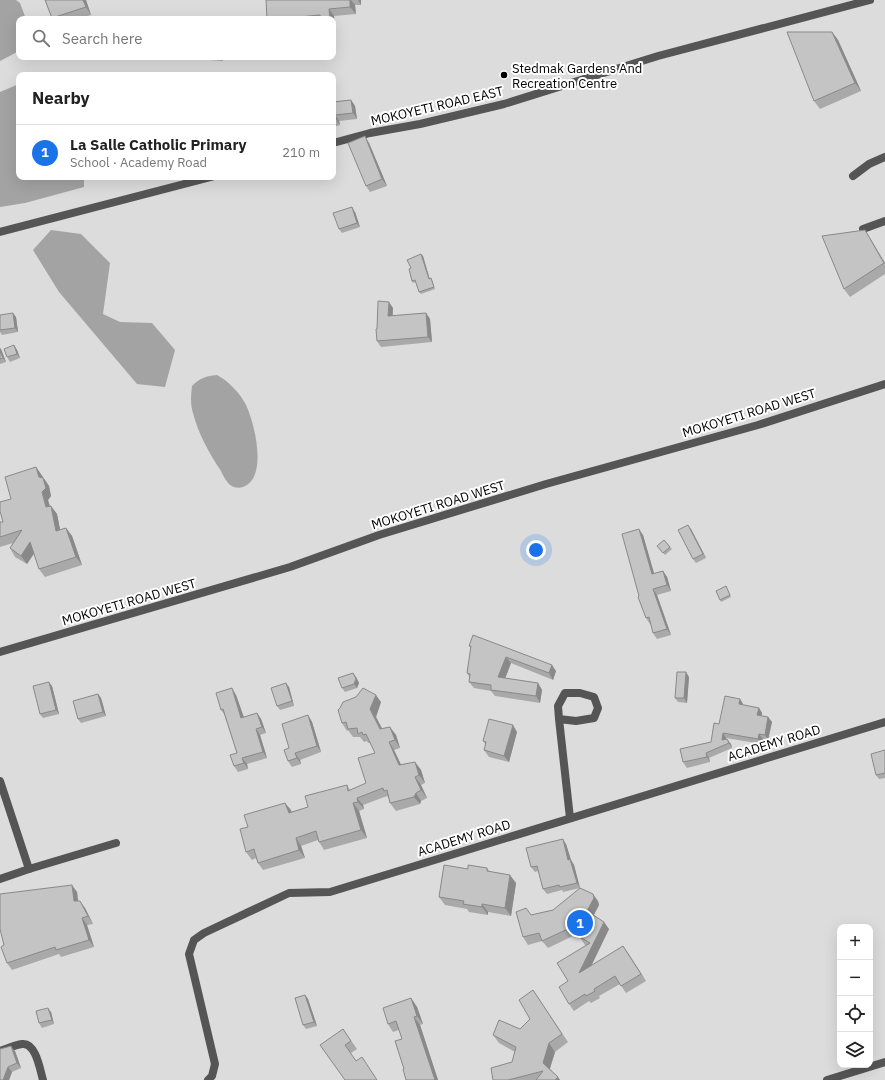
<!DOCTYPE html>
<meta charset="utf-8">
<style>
body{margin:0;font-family:"IBM Plex Sans",sans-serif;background:#f2f2f2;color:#222}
.controls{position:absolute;right:12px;bottom:12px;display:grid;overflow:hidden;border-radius:8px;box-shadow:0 4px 16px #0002}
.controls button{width:36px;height:36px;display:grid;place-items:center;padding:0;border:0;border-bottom:1px solid #e0e0e0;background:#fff;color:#222;font:20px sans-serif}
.you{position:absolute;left:536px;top:550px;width:14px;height:14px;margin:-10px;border:3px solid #fff;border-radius:50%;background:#1a73e8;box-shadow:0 0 0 6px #1a73e833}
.badge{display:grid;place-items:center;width:26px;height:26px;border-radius:50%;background:#1a73e8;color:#fff;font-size:13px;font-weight:700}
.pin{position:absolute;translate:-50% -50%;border:2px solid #fff;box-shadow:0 1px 4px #0006}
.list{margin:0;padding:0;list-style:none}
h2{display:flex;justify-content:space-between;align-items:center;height:52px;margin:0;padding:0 16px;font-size:17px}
h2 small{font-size:13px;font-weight:400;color:#767676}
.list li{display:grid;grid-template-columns:26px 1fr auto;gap:12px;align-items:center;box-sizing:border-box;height:56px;padding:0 16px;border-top:1px solid #e0e0e0}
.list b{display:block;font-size:15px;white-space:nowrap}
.list p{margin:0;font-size:13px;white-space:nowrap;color:#767676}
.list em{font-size:13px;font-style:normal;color:#767676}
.icon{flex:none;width:22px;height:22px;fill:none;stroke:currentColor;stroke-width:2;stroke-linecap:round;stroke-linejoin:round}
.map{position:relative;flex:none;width:885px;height:1080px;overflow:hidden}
.search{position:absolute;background:#fff;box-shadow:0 4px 16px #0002;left:16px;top:16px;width:320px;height:44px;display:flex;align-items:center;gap:10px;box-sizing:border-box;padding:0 14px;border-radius:8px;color:#767676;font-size:15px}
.panel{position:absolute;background:#fff;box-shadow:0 4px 16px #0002;left:16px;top:72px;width:320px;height:108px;border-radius:8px}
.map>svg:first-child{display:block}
.green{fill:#dcdcdc;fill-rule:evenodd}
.water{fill:#a3a3a3}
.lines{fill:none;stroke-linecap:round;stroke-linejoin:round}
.street{stroke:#555;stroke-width:8}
.wall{fill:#a9a9a9}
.shaded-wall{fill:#898989}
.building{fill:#c4c4c4;stroke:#898989}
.poi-dot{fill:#000;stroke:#fff;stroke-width:1.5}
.labels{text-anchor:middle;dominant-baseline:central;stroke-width:4;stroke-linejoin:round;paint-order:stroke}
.poi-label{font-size:13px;fill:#000;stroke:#fff;text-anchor:start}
.street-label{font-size:13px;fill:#000;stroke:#fff}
</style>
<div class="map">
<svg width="885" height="1080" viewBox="0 0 885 1080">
<rect width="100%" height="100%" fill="#fff"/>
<path class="green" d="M0,0h885v1080h-885zM19,19h314v38h-314zM19,75h314v102h-314zM840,927h30v138h-30z"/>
<g class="water">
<polygon points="0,0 16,0 20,3 26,19 19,19 19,51 0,61"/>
<polygon points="19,84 19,177 84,177 84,187 25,203 0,207 0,92"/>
<polygon points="51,230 81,234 110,263 103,314 120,322 152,323 175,350 165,387 137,384 59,292 33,250"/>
<path d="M217,375c11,6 22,17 28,28 9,17 24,75 -2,84 -5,2 -11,0 -14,-3 -4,-4 -6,-9 -8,-13 -12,-18 -23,-38 -28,-58 -3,-10 -2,-18 -1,-27 8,-8 14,-10 25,-11z"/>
</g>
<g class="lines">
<g class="street">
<polyline points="333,143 370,133 420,124 504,104 658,56 870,0"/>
<polyline points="853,176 869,164 885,157"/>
<polyline points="863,229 885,221"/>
<polyline points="0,232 211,177"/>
<polyline points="0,652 290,567 379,535 546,484 758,425 885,384"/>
<polyline points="559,719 576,721 594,718 598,708 594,697 580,693 565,693 558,706 559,719 570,818"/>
<polyline points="0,781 29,869"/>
<polyline points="0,879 29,869 116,843"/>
<path d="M0,1051c7,-2 14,-6 22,-7 14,-2 18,26 21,36"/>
<polyline points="208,1080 212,1076 215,1064 189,954 194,940 204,933 289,893 330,892 885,722"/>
<polyline points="827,1080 885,1062"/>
</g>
</g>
<g class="wall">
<polygon points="45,0 86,0 91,15 78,19 52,19"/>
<polygon points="266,0 361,0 361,5 355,5 356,14 334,16 335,29 333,29 333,19 267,19"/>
<polygon points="832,32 838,40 861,91 820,109 814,101"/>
<polygon points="136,57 147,57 138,59"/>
<polygon points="223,57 223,61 209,60 208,58"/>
<polygon points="351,100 355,106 357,119 339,121 340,125 333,127 333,102"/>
<polygon points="369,143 387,186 370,192 366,186"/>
<polygon points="355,212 360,227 342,233 339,229"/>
<polygon points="865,230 870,238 885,263 885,274 850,297 844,289"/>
<polygon points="423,256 430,279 432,280 435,289 421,294 419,292 416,282 413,283 412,281 411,268"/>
<polygon points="393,308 393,316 426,313 430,319 432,342 381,347 377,341 377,329"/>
<polygon points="0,315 16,317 18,332 2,335 0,332"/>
<polygon points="14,345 17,350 20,358 10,362 7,357"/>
<polygon points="0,348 6,362 0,364"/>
<polygon points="36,467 49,486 51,496 48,500 50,506 57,514 60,530 66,528 72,536 82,565 45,577 39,569 34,554 27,564 15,557 10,548 13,543 0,547 0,522 3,522 11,499"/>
<polygon points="691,529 706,558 696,563 693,559"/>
<polygon points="643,535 654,574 663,571 667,577 671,591 657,595 671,635 657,639 653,633 651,623 650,624 646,618 639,596"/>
<polygon points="664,540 672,549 665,555 657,546"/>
<polygon points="726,586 731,597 721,602 720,600"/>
<polygon points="469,646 556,671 553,680 511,663 505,678 538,683 542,690 540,703 495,696 491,691 474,688 469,682 470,678 467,673 471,648"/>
<polygon points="356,677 359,683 357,688 345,692 342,688"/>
<polygon points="689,677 687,703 678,702 675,698"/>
<polygon points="52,686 59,714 43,718 40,714"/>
<polygon points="289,687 294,706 280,710 277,706"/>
<polygon points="98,694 101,698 106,716 81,723 78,719"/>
<polygon points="236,695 244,717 257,713 261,719 266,733 260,735 267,758 247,764 248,769 238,772 234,766 237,753 224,714 221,710"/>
<polygon points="740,699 743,704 743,705 759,708 762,713 761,716 768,717 772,722 768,740 763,739 762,744 726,738 726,739 731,744 732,748 709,758 710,762 687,768 683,762 711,742 719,724"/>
<polygon points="381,702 376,717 382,728 396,735 400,748 394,750 401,765 415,762 421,770 425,783 421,785 427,798 421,801 420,804 396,811 390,803 389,799 387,796 363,805 364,809 359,811 367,838 324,850 318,840 301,846 305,858 263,870 258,863 256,858 252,860 246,852 248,827 291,810 291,812 308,807 347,785 350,790 366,783 375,753 370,743 368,743 367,741 364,742 360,737 353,737 348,730 347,731 342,723"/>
<polygon points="308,715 312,722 321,752 300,760 301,764 292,767 288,761 289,748"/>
<polygon points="517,732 509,762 489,757 484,750 486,745 483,741"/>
<polygon points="885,750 885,778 879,779 876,775"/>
<polygon points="566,844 571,860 574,865 580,888 563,892 562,890 547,894 543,889 538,871 535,872 531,867"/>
<polygon points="487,868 489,871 516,883 511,916 488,912 488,915 469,912 467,909 445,905 439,897 468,869"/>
<polygon points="77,892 78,901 85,908 93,924 87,925 94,947 61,957 59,954 12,970 7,963 4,945"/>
<polygon points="598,901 599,905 594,915 609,929 591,966 623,946 646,981 626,993 620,984 599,996 600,998 591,1003 589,1001 574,1011 569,1004 568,981 586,945 585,945 581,939 575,935 548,948 542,941 528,945 523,937 531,915 553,910"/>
<polygon points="533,990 568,1042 555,1052 550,1069 560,1080 493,1080 512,1062 515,1052 499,1043 493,1035 520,1029 530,1019"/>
<polygon points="305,995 308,999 317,1026 306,1029 303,1025"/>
<polygon points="411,998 417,1007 423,1024 420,1025 438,1080 406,1080 404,1069 402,1039 399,1030 393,1032 388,1024"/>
<polygon points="51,1012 54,1024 42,1028 39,1023"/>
<polygon points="343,1029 357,1049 351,1053 345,1080"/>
<polygon points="15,1051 21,1068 12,1072 9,1080 0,1080"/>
</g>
<g class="shaded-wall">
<polygon points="83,0 86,0 91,15 86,7"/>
<polygon points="350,0 351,0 355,5 356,14 350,7"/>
<polygon points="358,0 361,0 361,5"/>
<polygon points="329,9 334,16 335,29 333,26 333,19 330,19"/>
<polygon points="832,32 838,40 861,91 855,83"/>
<polygon points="351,100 355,106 357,119 353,113"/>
<polygon points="335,115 339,121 340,125 336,119"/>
<polygon points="365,136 369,143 387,186 382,179"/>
<polygon points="352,207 355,212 360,227 357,223"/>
<polygon points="865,230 870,238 885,263 885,264"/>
<polygon points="421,254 423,256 430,281 429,279"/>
<polygon points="389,302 393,308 392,322 388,316"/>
<polygon points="13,313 16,317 18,332 15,328"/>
<polygon points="426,313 430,319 432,342 428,337"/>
<polygon points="14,345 17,350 20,358 17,354"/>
<polygon points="0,348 1,349 6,362 3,358 0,351"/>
<polygon points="36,467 49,486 51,496 48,500 52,515 46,507 39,477"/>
<polygon points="51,506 57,514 62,539 56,531"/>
<polygon points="688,525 691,529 706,558 703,554"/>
<polygon points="66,528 72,536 82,565 76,557"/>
<polygon points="639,529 643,535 656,580 652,574"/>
<polygon points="30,542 36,550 27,564 21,556"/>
<polygon points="663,571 667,577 671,591 667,585"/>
<polygon points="653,589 657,595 671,635 667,629"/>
<polygon points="506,657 511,663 503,684 498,677"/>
<polygon points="552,665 556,671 553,680 549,673"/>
<polygon points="686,672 689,677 687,703 684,698"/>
<polygon points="353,673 356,677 359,683 357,688 354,684"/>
<polygon points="49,682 52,686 59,714 56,710"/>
<polygon points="286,683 289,687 294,706 292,701"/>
<polygon points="538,683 542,690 540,703 536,696"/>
<polygon points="232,688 236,695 246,724 241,718"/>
<polygon points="98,694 101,698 106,716 103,712"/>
<polygon points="376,695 381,702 376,717 386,737 380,729 370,709"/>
<polygon points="740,699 743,704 742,709 739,704"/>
<polygon points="759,708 762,713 761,720 757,715"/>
<polygon points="257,713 261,719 266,733 262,727"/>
<polygon points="308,715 312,722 321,752 317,746"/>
<polygon points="768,717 772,722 768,740 765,735"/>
<polygon points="513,725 517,732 509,762 504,756"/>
<polygon points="390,727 396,735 400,748 395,740"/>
<polygon points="256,729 260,735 267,758 263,752"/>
<polygon points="723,733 726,738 726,745 722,740"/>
<polygon points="759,734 763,739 762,744 758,739"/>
<polygon points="727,739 731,744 732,748 729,743"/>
<polygon points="389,742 394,750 405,773 399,765"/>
<polygon points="295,753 300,760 301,764 297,758"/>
<polygon points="706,753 709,758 710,762 707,757"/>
<polygon points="242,758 247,764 248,769 244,763"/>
<polygon points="415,762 421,770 425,783 419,775"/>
<polygon points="415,777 421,785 427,798 421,790"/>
<polygon points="416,793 421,801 420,804 414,797"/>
<polygon points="357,798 363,805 364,809 358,802"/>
<polygon points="285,803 291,810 294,821 289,813"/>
<polygon points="353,803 359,811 367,838 361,830"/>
<polygon points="296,838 301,846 305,858 299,850"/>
<polygon points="563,839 566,844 571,860 574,865 580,888 577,883 568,860"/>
<polygon points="510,875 516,883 511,916 505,908"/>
<polygon points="72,885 77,892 79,909 74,901"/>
<polygon points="593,894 598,901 599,905 592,918 587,911"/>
<polygon points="80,901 85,908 93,924 88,916"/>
<polygon points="482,904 488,912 488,915 482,907"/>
<polygon points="82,918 87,925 94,947 89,940"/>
<polygon points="604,922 609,929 584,981 579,973"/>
<polygon points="623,946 628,953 646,981 641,974"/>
<polygon points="305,995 308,999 317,1026 314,1022"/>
<polygon points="411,998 417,1007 423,1024 417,1016"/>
<polygon points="48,1008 51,1012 54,1024 52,1020"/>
<polygon points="414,1017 420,1025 438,1080 435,1080"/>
<polygon points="549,1043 555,1052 549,1071 543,1063"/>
<polygon points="11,1046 15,1051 21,1068 17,1063"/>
<polygon points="8,1067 12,1072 9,1080 3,1080"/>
<polygon points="558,1077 560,1080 555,1080"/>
</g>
<g class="building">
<polygon points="45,0 83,0 86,7 52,18"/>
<polygon points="266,0 350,0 350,7 329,9 330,19 321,19 320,15 278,19 267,19"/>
<polygon points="787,32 832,32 855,83 814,101"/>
<polygon points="208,57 221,57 221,59 208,58"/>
<polygon points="351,100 353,113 335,115 336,119 333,120 333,102"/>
<polygon points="365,136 382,179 366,186 348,143"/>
<polygon points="352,207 357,223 339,229 333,213"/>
<polygon points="865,230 884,263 844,289 822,236"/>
<polygon points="421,254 429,279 431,278 434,287 419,292 415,280 412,281 409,269 411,268 407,260"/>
<polygon points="378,301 389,302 388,316 426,313 428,337 377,341 376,329 377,329"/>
<polygon points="13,313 15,328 0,330 0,315"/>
<polygon points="14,345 17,354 7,357 4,349"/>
<polygon points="0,351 3,358 0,359"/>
<polygon points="36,467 39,477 43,478 46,488 42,492 46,507 51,506 56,531 66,528 76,557 39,569 30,542 21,556 10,548 22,530 0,537 0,522 3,522 0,511 0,502 11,499 5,477"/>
<polygon points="688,525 703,554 693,559 678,530"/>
<polygon points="639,529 652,574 663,571 667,585 653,589 667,629 653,633 649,617 646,618 638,597 639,596 622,534"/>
<polygon points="664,540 670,547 663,553 657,546"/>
<polygon points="726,586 730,595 720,600 716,591"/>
<polygon points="473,635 552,665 549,673 506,657 498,677 538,683 536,696 491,690 491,685 469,682 470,674 467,673 471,646 469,646"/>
<polygon points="677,672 686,672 684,698 675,698"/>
<polygon points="353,673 356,679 354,684 342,688 338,678"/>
<polygon points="49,682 56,710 40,714 33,686"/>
<polygon points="286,683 292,701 277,706 271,688"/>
<polygon points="232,688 241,718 257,713 262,727 256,729 263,752 242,758 244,763 234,766 230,755 237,753 223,709 221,710 216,693"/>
<polygon points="363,688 376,695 370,709 380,729 390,727 395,740 389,742 399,765 415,762 419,775 415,777 421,790 416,793 414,797 390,803 387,790 384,791 383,788 357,798 358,802 353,803 361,830 319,842 316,831 296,838 299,850 258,863 254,849 246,852 240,829 248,827 244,815 285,803 289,813 308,807 305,796 347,785 348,791 366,783 358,758 375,753 366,734 363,735 362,732 358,734 357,728 348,729 346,722 342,723 338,710 340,708 343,702 356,697"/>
<polygon points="98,694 103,712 78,719 73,701"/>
<polygon points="725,696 740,699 739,704 759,708 757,715 768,717 765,735 759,734 758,739 723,733 722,740 727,739 729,743 706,753 707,757 683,762 680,749 711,742 714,723 719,724"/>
<polygon points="308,715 317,746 295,753 297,758 288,761 284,750 289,748 282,724"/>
<polygon points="489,719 513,725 504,756 484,750 486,742 483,741"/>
<polygon points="885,750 885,773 876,775 871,754"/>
<polygon points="563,839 568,860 570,859 577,883 560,887 559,885 543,889 537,866 531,867 526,848"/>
<polygon points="444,865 468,869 468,865 487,868 487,871 510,875 505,908 482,904 482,907 463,904 464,901 439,897"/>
<polygon points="72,885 74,901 80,901 88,916 82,918 89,940 56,950 55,947 7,963 1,947 4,945 0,929 0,894"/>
<polygon points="580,888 593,894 594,898 587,911 604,922 579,973 623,946 641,974 621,986 615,976 594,989 595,991 586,996 585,994 569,1004 559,987 568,981 557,963 590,943 580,937 580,935 570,928 542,941 539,933 523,937 516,912 526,908 531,915 553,910"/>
<polygon points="533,990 562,1034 549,1043 543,1063 558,1077 555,1080 536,1080 543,1071 508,1080 493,1080 491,1068 512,1062 516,1047 493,1035 499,1020 520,1029 530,1019 519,1000"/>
<polygon points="305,995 314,1022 303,1025 295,998"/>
<polygon points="411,998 417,1016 414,1017 435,1080 406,1080 403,1069 404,1069 395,1041 402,1039 396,1021 388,1024 383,1008"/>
<polygon points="48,1008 52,1020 39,1023 36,1011"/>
<polygon points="343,1029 351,1041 345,1045 356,1061 362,1057 377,1080 345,1080 320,1045"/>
<polygon points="11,1046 17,1063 8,1067 3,1080 0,1080 0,1049"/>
</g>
<circle class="poi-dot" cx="504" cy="75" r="4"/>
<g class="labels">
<g class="poi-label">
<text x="512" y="68">Stedmak Gardens And<tspan x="512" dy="15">Recreation Centre</tspan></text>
</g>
<g class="street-label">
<text transform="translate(437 106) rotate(-13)">MOKOYETI ROAD EAST</text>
<text transform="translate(749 413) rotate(-17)">MOKOYETI ROAD WEST</text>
<text transform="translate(438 505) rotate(-17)">MOKOYETI ROAD WEST</text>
<text transform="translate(129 602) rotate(-16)">MOKOYETI ROAD WEST</text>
<text transform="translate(774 743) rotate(-17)">ACADEMY ROAD</text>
<text transform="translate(464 838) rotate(-17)">ACADEMY ROAD</text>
</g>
</g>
</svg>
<div class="controls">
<button>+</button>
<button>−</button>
<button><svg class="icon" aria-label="locate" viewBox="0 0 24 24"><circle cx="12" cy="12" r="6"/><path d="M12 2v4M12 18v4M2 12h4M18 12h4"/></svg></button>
<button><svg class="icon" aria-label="layers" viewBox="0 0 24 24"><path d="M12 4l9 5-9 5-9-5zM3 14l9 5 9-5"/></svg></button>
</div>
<div class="you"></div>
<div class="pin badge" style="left:580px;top:923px">1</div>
<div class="search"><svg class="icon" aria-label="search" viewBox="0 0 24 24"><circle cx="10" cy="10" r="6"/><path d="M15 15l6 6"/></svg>Search here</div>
<section class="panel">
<h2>Nearby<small></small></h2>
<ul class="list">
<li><span class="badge">1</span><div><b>La Salle Catholic Primary</b><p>School · Academy Road</p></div><em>210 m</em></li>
</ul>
</section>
</div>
